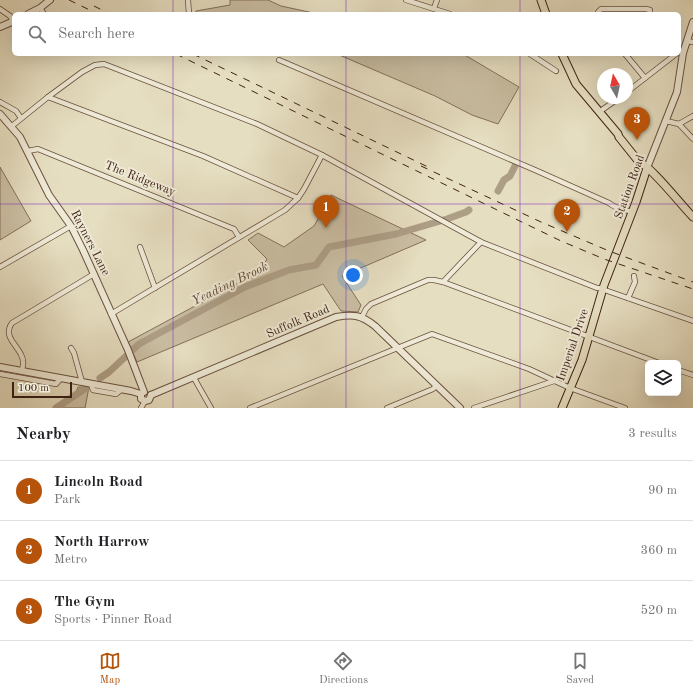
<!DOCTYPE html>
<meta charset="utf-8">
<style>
body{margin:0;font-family:"Old Standard TT",serif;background:#f2f2f2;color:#202124}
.controls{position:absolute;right:12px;bottom:12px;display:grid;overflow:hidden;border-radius:6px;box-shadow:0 4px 16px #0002}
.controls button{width:36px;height:36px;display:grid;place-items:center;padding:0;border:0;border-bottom:1px solid #e0e0e0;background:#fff;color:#202124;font:20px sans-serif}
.compass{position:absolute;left:597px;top:68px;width:36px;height:36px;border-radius:50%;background:#fff;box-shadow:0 4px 16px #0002;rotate:351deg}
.scale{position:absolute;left:12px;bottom:10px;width:60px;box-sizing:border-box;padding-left:4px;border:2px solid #3f2213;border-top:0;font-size:11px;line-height:14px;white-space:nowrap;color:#3f2213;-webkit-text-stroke:3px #efead7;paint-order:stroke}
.you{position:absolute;left:353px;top:275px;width:14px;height:14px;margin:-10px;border:3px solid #fff;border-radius:50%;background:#1a73e8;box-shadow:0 0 0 6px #1a73e833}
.badge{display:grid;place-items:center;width:26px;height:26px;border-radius:50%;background:#b45309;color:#fff;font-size:13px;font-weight:700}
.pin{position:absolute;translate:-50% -33px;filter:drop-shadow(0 1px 2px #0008)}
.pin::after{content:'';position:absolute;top:21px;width:14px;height:12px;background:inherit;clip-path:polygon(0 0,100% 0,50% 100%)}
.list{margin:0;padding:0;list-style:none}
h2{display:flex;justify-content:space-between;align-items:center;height:52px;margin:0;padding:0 16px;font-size:17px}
h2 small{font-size:13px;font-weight:400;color:#757577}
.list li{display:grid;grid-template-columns:26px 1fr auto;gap:12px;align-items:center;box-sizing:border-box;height:60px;padding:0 16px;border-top:1px solid #e0e0e0}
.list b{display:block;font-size:15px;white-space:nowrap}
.list p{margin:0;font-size:13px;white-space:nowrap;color:#757577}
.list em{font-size:13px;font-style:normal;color:#757577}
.icon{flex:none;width:22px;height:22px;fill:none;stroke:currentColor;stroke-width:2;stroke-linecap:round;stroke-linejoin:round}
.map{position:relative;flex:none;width:693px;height:408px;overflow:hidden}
.search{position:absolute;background:#fff;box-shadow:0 4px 16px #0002;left:12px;right:12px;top:12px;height:44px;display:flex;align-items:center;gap:10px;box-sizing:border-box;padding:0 14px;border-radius:6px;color:#757577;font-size:15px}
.sheet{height:232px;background:#fff}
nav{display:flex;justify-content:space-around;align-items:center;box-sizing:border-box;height:56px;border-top:1px solid #e0e0e0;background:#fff;font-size:11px;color:#757577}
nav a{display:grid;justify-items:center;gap:2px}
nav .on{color:#b45309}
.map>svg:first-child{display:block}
.green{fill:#cabea3;stroke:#84705b}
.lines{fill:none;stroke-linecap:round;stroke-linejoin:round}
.river{stroke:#ad9e86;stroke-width:7}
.minor-casing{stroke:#69513e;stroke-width:6}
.tertiary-casing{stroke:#69513e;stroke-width:8}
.primary-casing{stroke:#3f2213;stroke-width:9}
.minor{stroke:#efead7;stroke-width:4.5}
.tertiary{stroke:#efead7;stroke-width:6}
.primary{stroke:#e6dec1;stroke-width:7}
.rail{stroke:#3f2213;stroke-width:1;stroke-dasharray:7 7;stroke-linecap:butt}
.grid{fill:none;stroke:#7b2cbf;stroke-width:1;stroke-opacity:0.55}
.labels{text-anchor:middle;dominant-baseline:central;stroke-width:4;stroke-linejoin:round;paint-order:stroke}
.street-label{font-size:12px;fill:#3f2213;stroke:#efead7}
.water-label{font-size:13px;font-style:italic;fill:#604736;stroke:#efead7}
</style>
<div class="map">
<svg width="693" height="408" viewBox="0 0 693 408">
<rect width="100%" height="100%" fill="#e6dec1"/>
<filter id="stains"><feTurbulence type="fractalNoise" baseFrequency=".005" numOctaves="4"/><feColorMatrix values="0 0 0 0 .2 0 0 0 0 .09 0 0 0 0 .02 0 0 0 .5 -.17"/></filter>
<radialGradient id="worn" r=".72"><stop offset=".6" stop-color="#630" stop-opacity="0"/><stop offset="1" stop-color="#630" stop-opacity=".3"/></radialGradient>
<g class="green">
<polygon points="230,0 268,0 281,6 318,14 196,14 196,11 230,5"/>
<polygon points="337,54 463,54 519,87 498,124 472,115 435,96"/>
<polygon points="0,167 31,221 0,240"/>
<polygon points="331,195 426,240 342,276 361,305 358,312 341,311 323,284 137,362 128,342 260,271 267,259 248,240 258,233 284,247 314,226 326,205"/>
<polygon points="78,387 89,387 85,408 58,408 74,398"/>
</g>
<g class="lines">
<g class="river">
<polyline points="498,191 504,180 510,176 515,166"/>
<polyline points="100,378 109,372 139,344 245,287 289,270 316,265 329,247 396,234 447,219 466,212 469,210"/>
<polyline points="56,408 86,388"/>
</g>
<g class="minor-casing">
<g id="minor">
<polyline points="188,0 189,14"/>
<polyline points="406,0 450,14"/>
<polyline points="40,8 44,14"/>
<polyline points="434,8 437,0"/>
<polyline points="0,9 10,16 13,21"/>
<polyline points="599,14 598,12 601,9 646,9 650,10 650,14"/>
<polyline points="687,41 693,42"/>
<polyline points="530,54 556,71"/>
<polyline points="625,54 645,78"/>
<path d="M279,60l256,110 74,33c7,6 14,6 23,9"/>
<polyline points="627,92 676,54"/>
<polyline points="48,97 203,156 298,198"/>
<polyline points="0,102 16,111 21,118"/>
<polyline points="599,112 619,98"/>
<polyline points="666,121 679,124 693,139"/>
<polyline points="679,124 693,116"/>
<polyline points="12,126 48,97 82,72 95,65 104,64 257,124 322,155 481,242 597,288 599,288 693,321"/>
<polyline points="28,151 38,149 229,227 234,229 239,237"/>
<polyline points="140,247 155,288"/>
<polyline points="0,267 71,226"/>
<polyline points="443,282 659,363"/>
<polyline points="628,298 635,282 634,276"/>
<polyline points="111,314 285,210 298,198 304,189 322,155"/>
<polyline points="362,317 366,309 371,304 428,280 434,280 443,282 481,242"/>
<polyline points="71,348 74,353 82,382"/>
<polyline points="678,370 693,375"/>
<path d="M22,371c0,-3 2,-7 1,-10 -1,-14 -22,-23 -11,-38l82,-49"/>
<polyline points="0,374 56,384 61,378"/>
<polyline points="194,378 211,408"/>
<polyline points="91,384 93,390 116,394 122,389"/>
<polyline points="141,408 145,401"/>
<polyline points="250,408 432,334 529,369 570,388 625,408"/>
<polyline points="387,408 433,389 436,386"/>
<polyline points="474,408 554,381"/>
</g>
</g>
<g class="tertiary-casing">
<g id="tertiary">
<polyline points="28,14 40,8 50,0"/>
<polyline points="0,27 14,21"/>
<polyline points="0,114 20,137 49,195 71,226 83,250 128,350 144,392"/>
<polyline points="647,168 677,92 683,53 693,22"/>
<polyline points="0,367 131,391 141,394"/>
<polyline points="141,394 141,399 145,401 149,400 151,395"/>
<path d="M151,395l185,-78c18,-3 25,-2 39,9l85,82"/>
</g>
</g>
<g class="primary-casing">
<g id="primary">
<polyline points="541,0 546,14"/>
<path d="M562,54l14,30 42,50 1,3 20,25c11,3 43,44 54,55"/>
<polyline points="562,408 582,360 604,285 636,202 647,168"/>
</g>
</g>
<use href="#minor" class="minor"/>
<use href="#tertiary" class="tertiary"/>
<use href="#primary" class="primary"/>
<g class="rail">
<polyline points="69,0 98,14"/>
<polyline points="94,6 110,14"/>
<polyline points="176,54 561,241 604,259 693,289"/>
<polyline points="193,54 428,167"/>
<polyline points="421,166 541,222 609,251 693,282"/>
</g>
</g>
<path class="grid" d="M173,0v14M346,0v14M520,0v14M173,54v354M346,54v354M520,54v354M0,204h693"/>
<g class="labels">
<g class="street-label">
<text transform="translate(140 179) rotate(22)">The Ridgeway</text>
<text transform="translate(630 187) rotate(-70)">Station Road</text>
<text transform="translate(90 243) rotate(63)">Rayners Lane</text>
<text transform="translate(298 322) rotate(-23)">Suffolk Road</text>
<text transform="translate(573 345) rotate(-71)">Imperial Drive</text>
</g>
<g class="water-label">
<text transform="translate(230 284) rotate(-26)">Yeading Brook</text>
</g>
</g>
<rect width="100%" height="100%" filter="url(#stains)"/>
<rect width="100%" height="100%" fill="url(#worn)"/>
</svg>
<div class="controls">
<button><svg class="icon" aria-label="layers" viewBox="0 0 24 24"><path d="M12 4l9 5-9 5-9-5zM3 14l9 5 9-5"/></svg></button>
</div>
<svg class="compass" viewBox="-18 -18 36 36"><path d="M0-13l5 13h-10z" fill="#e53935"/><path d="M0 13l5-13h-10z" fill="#757577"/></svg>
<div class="scale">100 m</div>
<div class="you"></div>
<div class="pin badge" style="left:326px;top:228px">1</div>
<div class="pin badge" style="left:567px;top:232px">2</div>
<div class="pin badge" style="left:637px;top:140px">3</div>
<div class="search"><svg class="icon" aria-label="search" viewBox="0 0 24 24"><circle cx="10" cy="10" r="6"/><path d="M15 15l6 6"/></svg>Search here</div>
</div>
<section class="sheet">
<h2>Nearby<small>3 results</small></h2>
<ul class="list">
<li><span class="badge">1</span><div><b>Lincoln Road</b><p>Park</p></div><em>90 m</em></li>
<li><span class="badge">2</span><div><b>North Harrow</b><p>Metro</p></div><em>360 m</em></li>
<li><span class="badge">3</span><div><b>The Gym</b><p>Sports · Pinner Road</p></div><em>520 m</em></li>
</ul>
</section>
<nav>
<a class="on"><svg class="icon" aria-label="map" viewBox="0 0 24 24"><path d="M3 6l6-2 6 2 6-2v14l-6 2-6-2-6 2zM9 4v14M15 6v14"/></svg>Map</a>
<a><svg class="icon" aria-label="directions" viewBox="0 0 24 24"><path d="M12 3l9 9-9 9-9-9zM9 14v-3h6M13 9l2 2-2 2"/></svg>Directions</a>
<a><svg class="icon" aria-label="saved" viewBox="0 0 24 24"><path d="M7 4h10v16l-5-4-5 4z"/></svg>Saved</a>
</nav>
